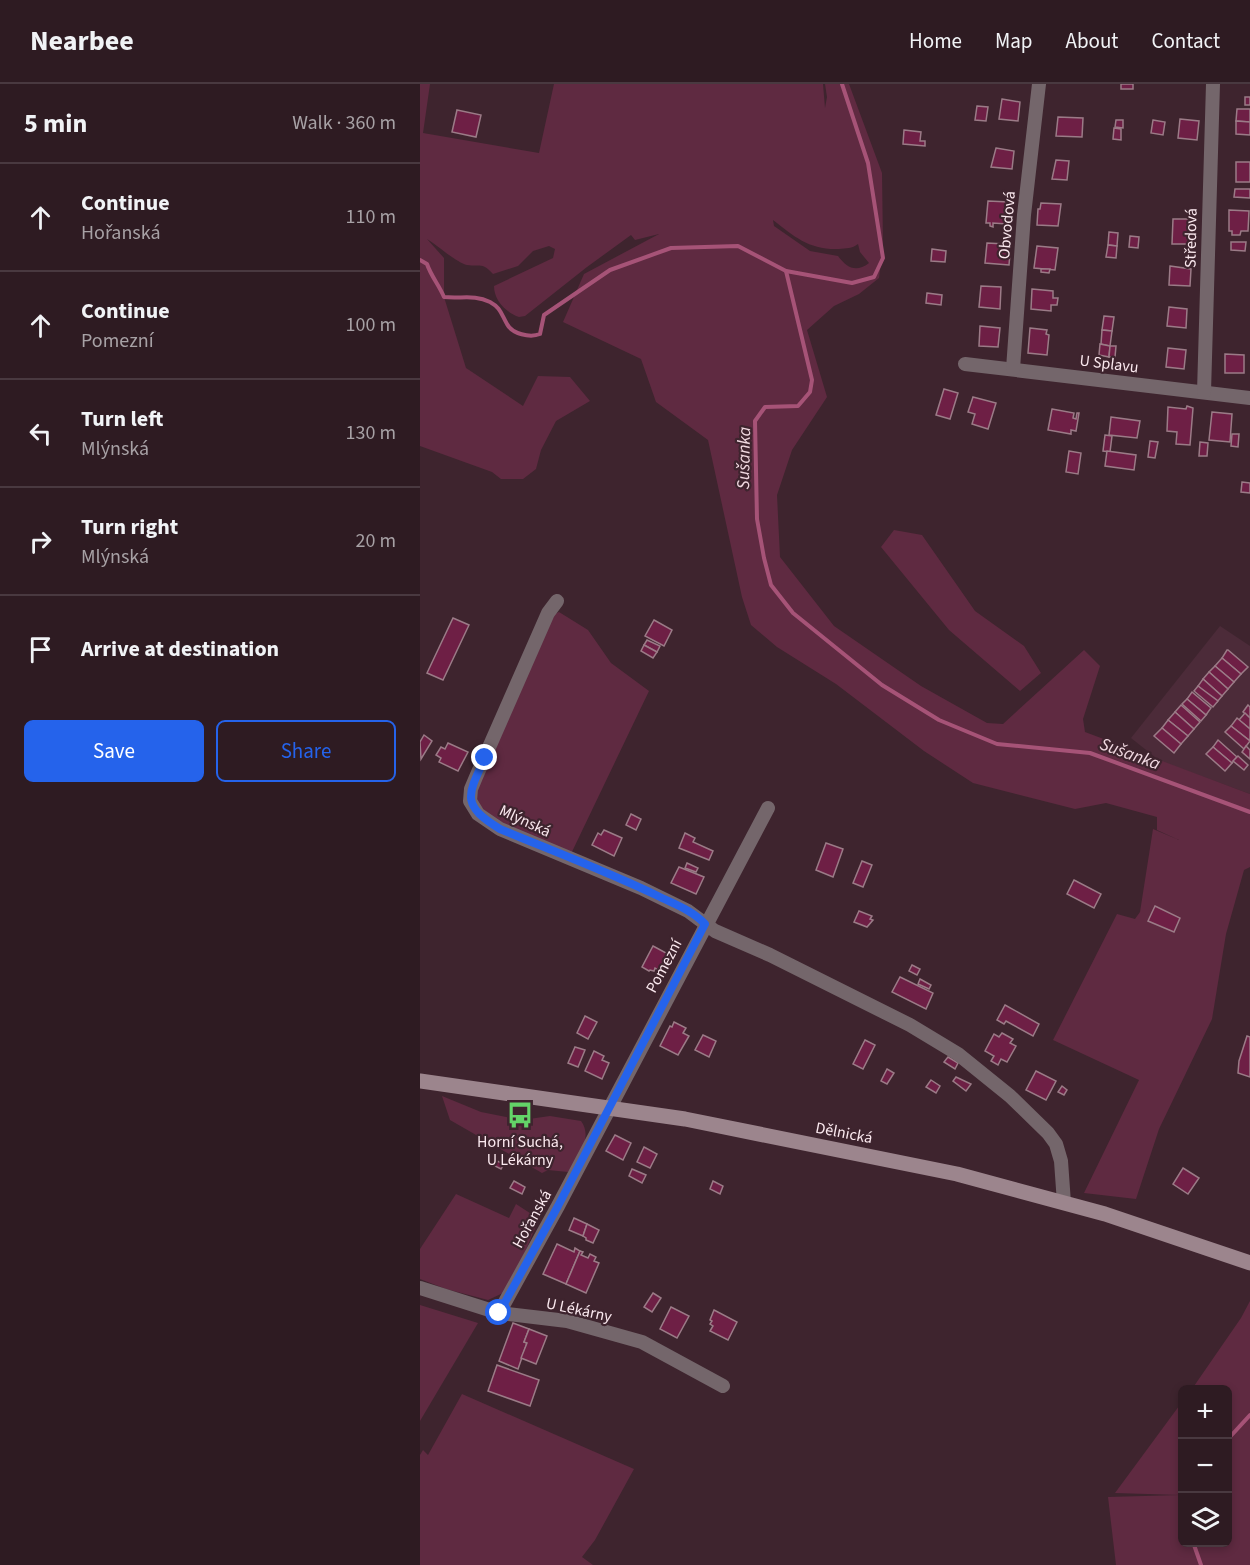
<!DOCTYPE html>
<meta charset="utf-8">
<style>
body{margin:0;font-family:"Source Sans 3",sans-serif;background:#3a282f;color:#f1f3f6}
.controls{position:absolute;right:18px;bottom:18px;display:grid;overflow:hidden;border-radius:9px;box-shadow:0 3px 9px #0003}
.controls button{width:54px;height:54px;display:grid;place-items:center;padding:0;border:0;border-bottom:2px solid #493940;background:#2e1b22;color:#f1f3f6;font:30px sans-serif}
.stop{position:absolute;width:18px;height:18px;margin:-14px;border:4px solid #2563eb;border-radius:50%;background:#fff}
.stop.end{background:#2563eb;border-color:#fff;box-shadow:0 2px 6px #0008}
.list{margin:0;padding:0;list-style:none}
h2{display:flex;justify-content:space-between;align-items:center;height:78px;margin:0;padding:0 24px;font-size:26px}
h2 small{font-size:20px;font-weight:400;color:#a7a1a5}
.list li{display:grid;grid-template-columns:39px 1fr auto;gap:18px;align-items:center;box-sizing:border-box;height:108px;padding:0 24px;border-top:2px solid #493940}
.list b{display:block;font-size:22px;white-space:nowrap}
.list p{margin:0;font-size:20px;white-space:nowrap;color:#a7a1a5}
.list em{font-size:20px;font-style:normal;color:#a7a1a5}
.actions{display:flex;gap:12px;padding:18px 24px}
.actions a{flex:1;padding:14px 0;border:2px solid #2563eb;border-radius:9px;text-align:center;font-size:21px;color:#2563eb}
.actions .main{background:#2563eb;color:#fff}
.icon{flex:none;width:33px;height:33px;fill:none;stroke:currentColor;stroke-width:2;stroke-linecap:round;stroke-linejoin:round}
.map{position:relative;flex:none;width:830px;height:1481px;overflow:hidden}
header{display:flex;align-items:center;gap:36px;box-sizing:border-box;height:84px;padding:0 30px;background:#2e1b22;border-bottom:2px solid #493940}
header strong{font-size:28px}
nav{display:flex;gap:33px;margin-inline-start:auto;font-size:21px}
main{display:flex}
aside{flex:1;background:#2e1b22}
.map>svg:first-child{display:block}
.built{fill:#4c2b39}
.green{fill:#5f2a41;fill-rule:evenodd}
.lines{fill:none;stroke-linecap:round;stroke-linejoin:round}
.stream{stroke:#a65377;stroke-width:4}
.building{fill:#6e1f45;stroke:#9b7b87;stroke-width:1.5}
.street{stroke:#74666b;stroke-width:14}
.secondary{stroke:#9c858d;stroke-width:15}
.route{stroke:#2563eb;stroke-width:8}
.labels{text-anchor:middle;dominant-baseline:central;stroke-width:4.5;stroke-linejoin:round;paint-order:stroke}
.street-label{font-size:16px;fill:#fbe9ef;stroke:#3e242e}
.poi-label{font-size:16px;fill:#fbe9ef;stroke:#3e242e}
.water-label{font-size:18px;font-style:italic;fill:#f1d9e1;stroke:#3e242e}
</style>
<header>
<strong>Nearbee</strong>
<nav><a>Home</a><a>Map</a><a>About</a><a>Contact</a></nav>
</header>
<main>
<aside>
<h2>5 min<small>Walk · 360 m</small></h2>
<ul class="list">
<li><svg class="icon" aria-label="ahead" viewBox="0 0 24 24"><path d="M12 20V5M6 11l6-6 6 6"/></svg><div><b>Continue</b><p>Hořanská</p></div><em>110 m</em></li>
<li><svg class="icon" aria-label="ahead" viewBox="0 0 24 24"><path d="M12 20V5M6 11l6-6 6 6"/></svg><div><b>Continue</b><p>Pomezní</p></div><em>100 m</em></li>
<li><svg class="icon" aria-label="left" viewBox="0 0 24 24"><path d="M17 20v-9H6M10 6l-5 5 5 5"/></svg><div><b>Turn left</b><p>Mlýnská</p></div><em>130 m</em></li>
<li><svg class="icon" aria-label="right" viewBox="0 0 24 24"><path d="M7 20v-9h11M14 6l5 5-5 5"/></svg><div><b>Turn right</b><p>Mlýnská</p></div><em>20 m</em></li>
<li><svg class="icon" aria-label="arrive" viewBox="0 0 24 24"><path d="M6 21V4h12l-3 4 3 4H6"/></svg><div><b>Arrive at destination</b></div></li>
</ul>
<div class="actions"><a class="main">Save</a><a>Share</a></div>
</aside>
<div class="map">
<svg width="830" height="1481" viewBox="0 0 830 1481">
<rect width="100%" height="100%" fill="#3e242e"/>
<polygon class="built" points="800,542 830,562 830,710 740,677 711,654"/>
<g class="green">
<path d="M0,0h10l-7,49 116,20 15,-69h269l2,24 2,-11 -2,-13h24l33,89 1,73 -4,32 -20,16 -25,12 -27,24 20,67 -35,53 -15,45 3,62 54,69 87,60 66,37 16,1 81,-74 16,16 -17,53 2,13 165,62v73l-6,3 -18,64 -14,85 -53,110 -23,70 -52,-6 55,-113 -86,-40 64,-126 18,5 5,-7 13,-83 26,11 -22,-10v-13l-51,-14 -31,6 -102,-26 -49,-32 -88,-67 -59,-37 -26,-22 -9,-28 -34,-157 -52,-38 -15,-43 -78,-37 21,-48 75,-40 -24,6 -4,-5 -44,32 -62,49 -6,1c-14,-5 -25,-17 -25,-31l59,-28 2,-9 -6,-3 -16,5 -15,15 -25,8c-11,-12 -12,-7 -26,-9 -10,-2 -30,-20 -40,-26l17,19v39l22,71 57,38 15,-30 32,1 20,24 -34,20 -15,29 -5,19 -13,10h-22l-9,-7 -72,-26zM353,136c22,17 36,30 66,29 7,-1 13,0 19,-5l2,8 9,11c-13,10 -22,5 -31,-7l-28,-5 -36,-25z"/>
<polygon points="474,446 502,451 555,527 604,562 621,589 600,607 529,546 461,463"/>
<polygon points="139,528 168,546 191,579 229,607 149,774 66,736 51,705 126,534"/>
<path d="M22,1012l39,16 41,8 28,-4 31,5c12,16 -2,38 -13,51l-20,-2 -6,3 -92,-53z"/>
<polygon points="36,1110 89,1134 96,1120 119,1135 100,1180 83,1209 68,1216 26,1205 0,1195 0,1165"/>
<polygon points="830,1217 830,1481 696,1481 688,1413 760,1411 695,1409 762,1318 762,1458 808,1458 808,1306 772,1305 821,1234"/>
<polygon points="0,1221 58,1239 0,1337"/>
<polygon points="42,1310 214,1385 175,1456 162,1473 173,1481 0,1481 0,1371 3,1366 8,1371"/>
</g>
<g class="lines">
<g class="stream">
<path d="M0,176l7,4c4,12 12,21 17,33 17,2 30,-3 46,5 11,6 11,12 17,22 5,10 23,14 33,10l4,-19 66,-45 61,-22 67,-2 48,25 26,109 -2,12 -12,14 -33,1 -10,14 2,98 7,39 7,27 22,28 89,72 57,35 58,24 93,9 160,59"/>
<polyline points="366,187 432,199 454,193 463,174 448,79 422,0"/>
<polyline points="808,1355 830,1331"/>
<polyline points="773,1458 781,1481"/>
</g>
</g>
<g class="building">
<rect x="701" y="0" width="12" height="5"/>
<rect x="825" y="13" width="5" height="8"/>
<polygon points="582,15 600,18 598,37 579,35"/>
<polygon points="557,22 568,23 566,37 555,36"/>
<polygon points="817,25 830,25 830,38 816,37"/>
<polygon points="37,26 61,31 56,53 32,48"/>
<polygon points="638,33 663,34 662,53 636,52"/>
<polygon points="760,35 779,37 777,56 758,54"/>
<polygon points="696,36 703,36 703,44 695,43"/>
<polygon points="733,36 745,38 743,51 731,49"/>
<polygon points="816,37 830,38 830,51 816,50"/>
<polygon points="694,44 701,45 701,56 693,55"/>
<polygon points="484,46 501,48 500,57 505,57 505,62 483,60"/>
<polygon points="576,64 594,67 592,85 571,83"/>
<polygon points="636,76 649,77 647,96 632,95"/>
<rect x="816" y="78" width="14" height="20"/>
<polygon points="815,105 830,105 830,114 814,113"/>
<polygon points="568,117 589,118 587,140 573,139 573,143 570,142 570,139 566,139"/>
<polygon points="621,119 641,120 638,142 617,141 618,125 620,125"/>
<polygon points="809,126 829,127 828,147 821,147 820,151 812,151 812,147 809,147"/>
<polygon points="753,135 774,135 774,155 770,155 769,160 752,160"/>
<polygon points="689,148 698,149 697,162 688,161"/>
<polygon points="710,152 719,153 718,164 709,163"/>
<polygon points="811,158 826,158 825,167 811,166"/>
<polygon points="567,159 585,160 584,168 590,169 589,181 565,179"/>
<polygon points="688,161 697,162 696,174 686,173"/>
<polygon points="617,162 638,164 635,186 614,184"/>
<polygon points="512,165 526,167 525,178 511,177"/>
<polygon points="750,182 771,185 770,202 749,201"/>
<polygon points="621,185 630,185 629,189 621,188"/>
<polygon points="561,202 581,203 580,225 559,223"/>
<polygon points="612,205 633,207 633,214 638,214 637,221 631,221 631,227 611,225"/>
<polygon points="507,209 522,211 521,221 506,219"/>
<polygon points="749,223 767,225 766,244 747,242"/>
<polygon points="684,232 694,233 692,247 682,246"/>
<polygon points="560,242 580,244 578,263 559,262"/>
<polygon points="610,244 627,246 626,250 629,251 627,271 608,269"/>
<polygon points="682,246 692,247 690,262 681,260"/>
<polygon points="680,260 690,262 689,273 679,271"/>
<polygon points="690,262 696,262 695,273 689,273"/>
<polygon points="748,264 766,266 764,285 746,283"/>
<polygon points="805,270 824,271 824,289 805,289"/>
<polygon points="524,305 538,309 530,335 516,331"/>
<polygon points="553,313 576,319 568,345 552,340 555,330 548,328"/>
<polygon points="767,322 773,324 770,361 756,360 757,348 747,347 748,323 766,325"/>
<polygon points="632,325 654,329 653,334 656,335 657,329 659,329 656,347 651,346 651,350 628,346"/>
<polygon points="792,328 812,330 810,358 789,356"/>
<polygon points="691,333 720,337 717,354 689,351"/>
<polygon points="812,350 819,350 818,363 811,362"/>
<polygon points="685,351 692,352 690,368 683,367"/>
<polygon points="730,357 738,358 735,374 728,373"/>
<polygon points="780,358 788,359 787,372 779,372"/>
<polygon points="649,367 661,369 658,390 646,388"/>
<polygon points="687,367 716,371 714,386 685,382"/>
<polygon points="822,398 830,399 830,409 821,408"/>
<polygon points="33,534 49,541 23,596 7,589"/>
<polygon points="234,536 252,546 244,562 225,552"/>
<polygon points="227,556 240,562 237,568 224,561"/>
<polygon points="224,561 237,568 233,574 221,567"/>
<polygon points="807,566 808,566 828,583 821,590 802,574"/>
<polygon points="802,574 821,590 814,598 795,582"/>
<polygon points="795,582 814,598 808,605 789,588"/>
<polygon points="789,588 808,605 802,612 783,595"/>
<polygon points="783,595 802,612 797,618 778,602"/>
<polygon points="778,602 798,617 793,623 774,607"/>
<polygon points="772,608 791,624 786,631 767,615"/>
<polygon points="767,615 786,631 787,630 781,637 762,620"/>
<polygon points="761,621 780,638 774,645 755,628"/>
<polygon points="828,621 830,623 830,634 823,628"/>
<polygon points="755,628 774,645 768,652 748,636"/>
<polygon points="825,629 830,634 830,645 819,636"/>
<polygon points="817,634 830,645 830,657 811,642"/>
<polygon points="748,636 768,652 761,660 742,644"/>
<polygon points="811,642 830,657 824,665 805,648"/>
<polygon points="742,644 761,660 754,669 734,652"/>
<polygon points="4,651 12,657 1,675 0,658"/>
<polygon points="798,656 817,673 812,679 793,663"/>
<polygon points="28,659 48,668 38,687 19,678 21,674 16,671 21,663 25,665"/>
<polygon points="826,662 830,666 830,675 822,668"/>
<polygon points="793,663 812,679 805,687 786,670"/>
<polygon points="818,672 828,681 824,686 813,677"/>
<polygon points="211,730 221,735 216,746 206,741"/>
<polygon points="184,746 202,754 194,772 172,761 178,749 181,751"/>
<polygon points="265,749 275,754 273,758 293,767 289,776 259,764"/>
<polygon points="406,759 423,765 413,793 396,786"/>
<polygon points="442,777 452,781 443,803 433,799"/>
<polygon points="267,779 278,784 276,788 265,784"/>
<polygon points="259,783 284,793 276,810 251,799"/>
<polygon points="654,796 681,810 674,824 647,810"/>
<polygon points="735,822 760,834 754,848 728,837"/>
<polygon points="439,827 452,832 450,835 453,836 447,843 434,838"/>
<polygon points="233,862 248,870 240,887 235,884 234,887 230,886 229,887 222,883"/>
<polygon points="492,881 500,885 497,891 489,887"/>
<polygon points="480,893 513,909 506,925 472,908"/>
<polygon points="500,895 511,901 509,905 498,900"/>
<polygon points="585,921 619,940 613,952 586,937 584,940 577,936"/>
<polygon points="165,932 177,938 168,955 157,949"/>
<polygon points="254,938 266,944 263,949 269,952 258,971 240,962 250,942 252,943"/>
<polygon points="582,949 593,955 590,959 596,962 587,978 581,975 578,981 571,977 574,972 565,967 574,950 579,953"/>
<polygon points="283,951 296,957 289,973 275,966"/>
<polygon points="827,952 830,953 830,993 818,989 819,977"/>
<polygon points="445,956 455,961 443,985 433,980"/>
<polygon points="155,963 165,966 158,983 148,979"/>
<polygon points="174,967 184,972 182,976 189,979 182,995 165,987"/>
<polygon points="528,973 538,979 535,985 524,978"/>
<polygon points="467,985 474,989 467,1000 461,997"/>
<polygon points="616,987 636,997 626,1016 606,1006"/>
<polygon points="536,993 551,1000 546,1007 533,997"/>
<polygon points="511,996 520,1002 516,1009 506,1003"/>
<polygon points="642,1002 647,1006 644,1011 638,1008"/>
<polygon points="195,1051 211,1059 203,1076 186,1067"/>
<polygon points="224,1063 237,1070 230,1084 217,1078"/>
<polygon points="77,1077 84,1080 81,1085 75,1082"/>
<polygon points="763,1084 779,1094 768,1110 753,1100"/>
<polygon points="212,1085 226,1091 222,1099 209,1092"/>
<polygon points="94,1097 105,1103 102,1110 90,1104"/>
<polygon points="293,1097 303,1102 300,1110 290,1105"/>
<polygon points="154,1134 167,1140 163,1152 149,1146"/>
<polygon points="167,1140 179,1146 173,1159 166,1156 166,1154 163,1152"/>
<polygon points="137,1160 154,1168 155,1164 160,1167 146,1200 123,1190"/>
<polygon points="160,1167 163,1168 161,1171 168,1174 170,1170 176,1173 174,1177 179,1179 166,1209 146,1200"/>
<polygon points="233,1209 241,1214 232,1228 224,1223"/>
<polygon points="251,1223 269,1232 257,1254 240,1245"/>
<polygon points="294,1226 317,1238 308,1256 290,1247 293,1242 290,1240 292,1237 290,1236"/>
<polygon points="93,1239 109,1245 104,1258 107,1259 98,1285 79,1277"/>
<polygon points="109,1245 127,1252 116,1280 101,1274 107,1259 104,1258"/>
<polygon points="77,1281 119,1296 110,1322 68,1307"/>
</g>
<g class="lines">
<g class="street">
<polyline points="545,280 830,314"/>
<polyline points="593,285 604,131 619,0"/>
<polyline points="784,308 793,0"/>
<polyline points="137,517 128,529 56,693 51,705 50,717 58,730 80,745 221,804 268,827 295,847 350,871 490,941 538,970 590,1012 628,1049 636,1060 641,1077 644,1119"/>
<polyline points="0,1204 79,1229 147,1237 222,1258 303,1302"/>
<polyline points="79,1229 138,1122 348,724"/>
</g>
<polyline class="secondary" points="0,997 265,1035 537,1090 685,1130 830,1179"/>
</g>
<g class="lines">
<path class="route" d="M65,674c-18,38 -24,47 15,71 53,22 106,42 158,67 16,8 34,14 47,28l-147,282 -59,107"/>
</g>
<defs>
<g id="bus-bare" transform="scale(2.07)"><path d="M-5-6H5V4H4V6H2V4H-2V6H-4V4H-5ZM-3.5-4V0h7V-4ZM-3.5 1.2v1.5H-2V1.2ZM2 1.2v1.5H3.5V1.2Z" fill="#63d468" stroke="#3e242e" stroke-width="2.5" paint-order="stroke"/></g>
</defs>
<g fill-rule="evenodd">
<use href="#bus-bare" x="100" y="1031"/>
</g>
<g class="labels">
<g class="street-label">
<text transform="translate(587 141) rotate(-85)">Obvodová</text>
<text transform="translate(771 154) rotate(-89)">Středová</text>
<text transform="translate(689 280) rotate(7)">U Splavu</text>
<text transform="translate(105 737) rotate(25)">Mlýnská</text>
<text transform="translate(244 882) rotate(-62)">Pomezní</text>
<text transform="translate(424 1049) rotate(11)">Dělnická</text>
<text transform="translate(112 1135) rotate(-61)">Hořanská</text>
<text transform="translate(159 1226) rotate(12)">U Lékárny</text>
</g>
<g class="poi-label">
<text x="100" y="1058">Horní Suchá,<tspan x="100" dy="18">U Lékárny</tspan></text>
</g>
<g class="water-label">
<text transform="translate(324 374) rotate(-89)">Sušanka</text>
<text transform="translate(710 670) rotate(20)">Sušanka</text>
</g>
</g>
</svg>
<div class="controls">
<button>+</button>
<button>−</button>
<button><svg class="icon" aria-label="layers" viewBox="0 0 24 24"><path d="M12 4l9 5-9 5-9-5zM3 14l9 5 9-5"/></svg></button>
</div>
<div class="stop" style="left:79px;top:1229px"></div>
<div class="stop end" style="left:65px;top:674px"></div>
</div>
</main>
